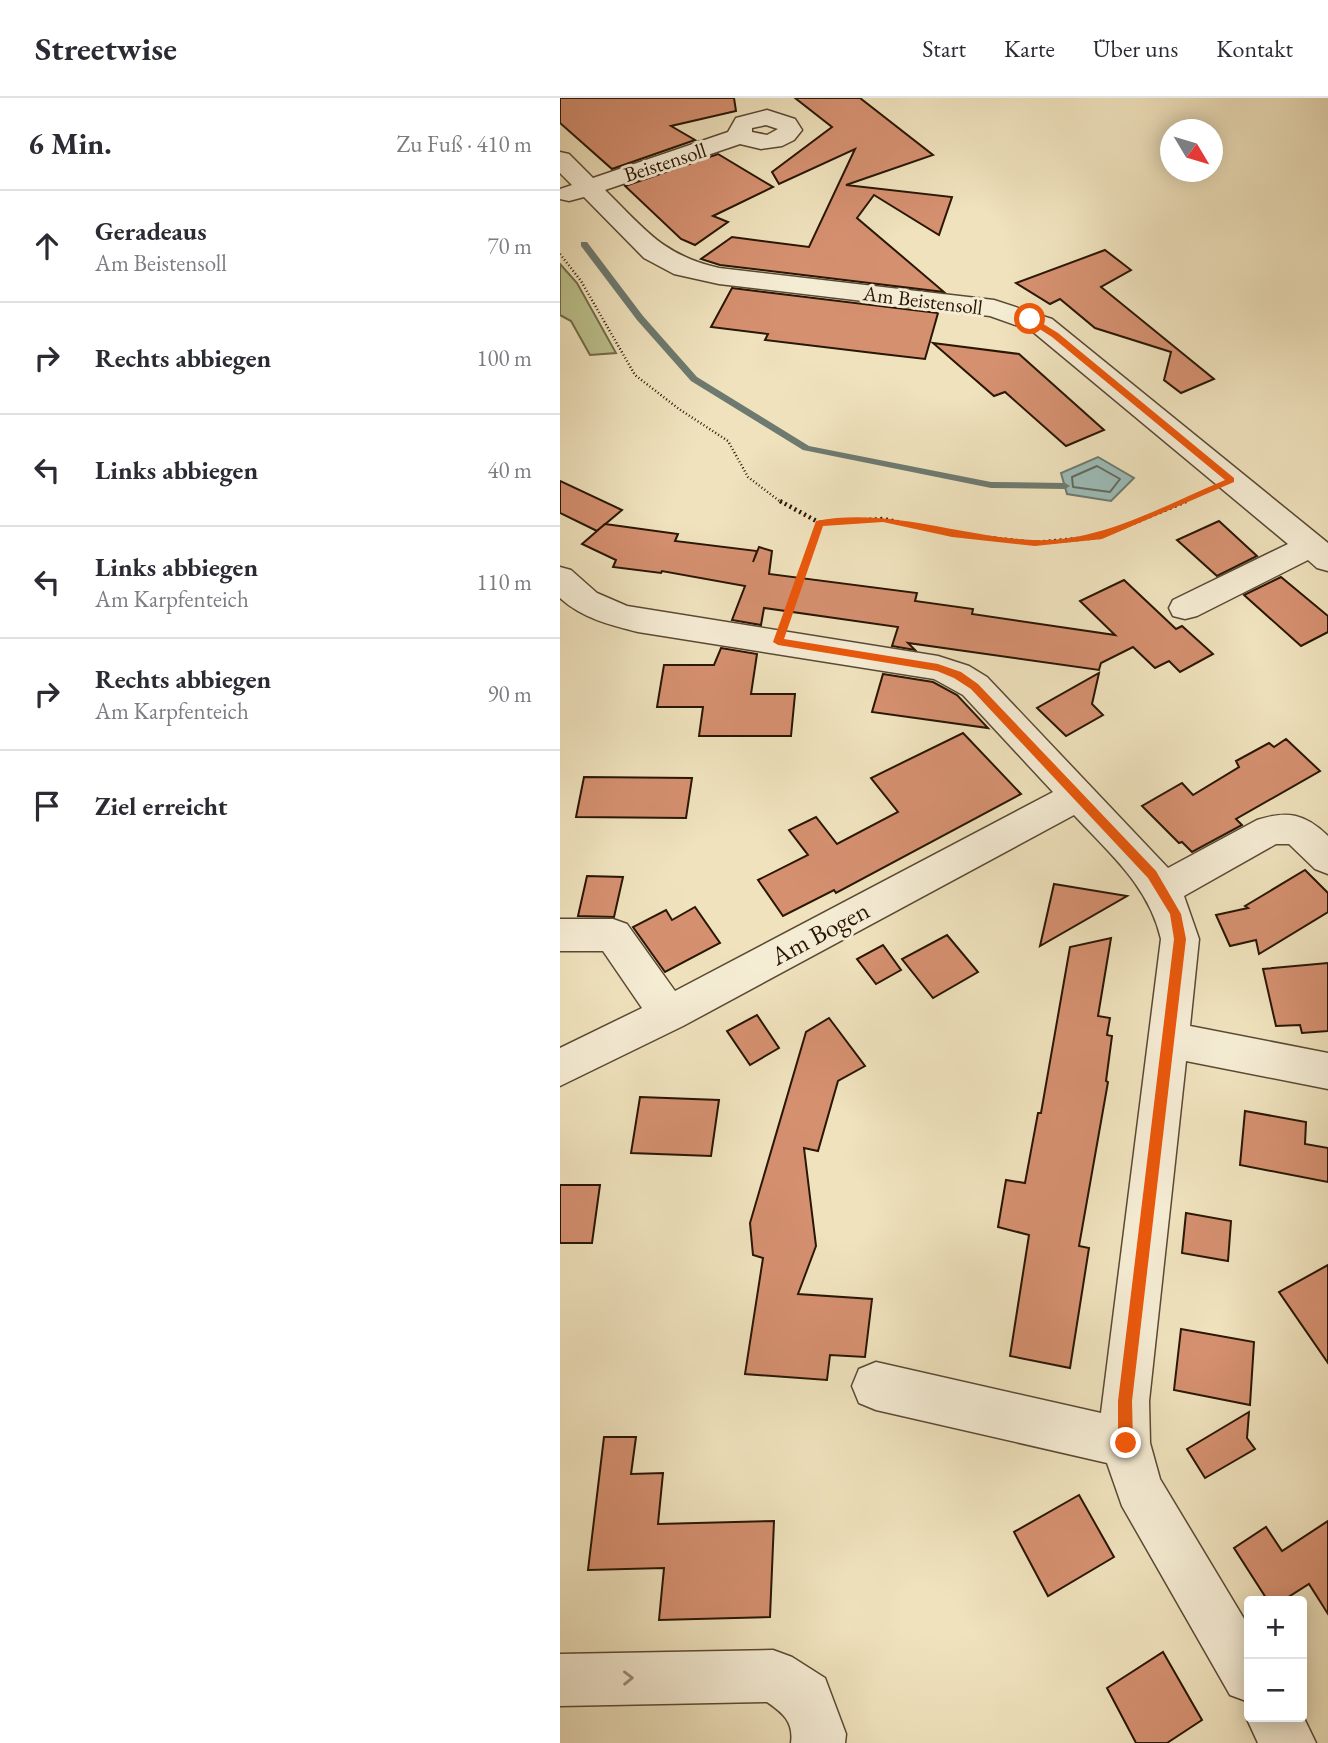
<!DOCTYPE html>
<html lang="de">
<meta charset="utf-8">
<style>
body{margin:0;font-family:"EB Garamond",serif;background:#f7f7f7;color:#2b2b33}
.controls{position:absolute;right:21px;bottom:21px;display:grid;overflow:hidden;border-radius:7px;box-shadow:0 4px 18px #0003}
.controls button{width:63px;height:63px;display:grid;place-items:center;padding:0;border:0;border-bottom:2px solid #e1e1e2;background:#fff;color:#2b2b33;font:35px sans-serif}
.compass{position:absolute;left:600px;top:21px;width:63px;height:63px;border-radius:50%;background:#fff;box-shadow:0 4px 18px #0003;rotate:128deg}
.stop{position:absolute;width:21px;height:21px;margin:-16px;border:5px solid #ea580c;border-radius:50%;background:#fff}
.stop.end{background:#ea580c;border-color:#fff;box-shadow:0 2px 7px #0008}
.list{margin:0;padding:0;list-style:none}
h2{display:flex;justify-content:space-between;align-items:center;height:91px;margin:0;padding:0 28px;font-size:30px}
h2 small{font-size:23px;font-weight:400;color:#7c7c81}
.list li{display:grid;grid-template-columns:46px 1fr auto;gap:21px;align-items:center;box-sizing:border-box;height:112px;padding:0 28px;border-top:2px solid #e1e1e2}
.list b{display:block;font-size:26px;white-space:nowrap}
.list p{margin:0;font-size:23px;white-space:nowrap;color:#7c7c81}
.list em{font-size:23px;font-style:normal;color:#7c7c81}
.icon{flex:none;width:38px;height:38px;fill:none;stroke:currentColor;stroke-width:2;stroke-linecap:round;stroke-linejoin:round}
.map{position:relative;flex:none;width:768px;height:1645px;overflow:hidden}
header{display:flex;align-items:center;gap:42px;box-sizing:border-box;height:98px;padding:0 35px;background:#fff;border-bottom:2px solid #e1e1e2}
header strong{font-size:33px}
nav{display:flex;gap:38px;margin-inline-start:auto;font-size:24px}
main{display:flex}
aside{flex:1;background:#fff}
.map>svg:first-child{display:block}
.green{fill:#bcc28e;stroke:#726c4a;stroke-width:2}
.water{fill:#9cbcb8;stroke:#6e7a70;stroke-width:2}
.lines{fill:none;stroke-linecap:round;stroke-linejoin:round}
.shore{stroke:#62695e;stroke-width:2}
.stream{fill:#6e7a70;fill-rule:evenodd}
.building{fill:#d59070;stroke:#291605;stroke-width:2}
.minor-casing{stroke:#5a4933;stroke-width:3}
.path-far1{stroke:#291605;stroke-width:2.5;stroke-dasharray:1 2.5;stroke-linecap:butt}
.path{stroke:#291605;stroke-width:4.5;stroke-dasharray:2 3.5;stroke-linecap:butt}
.minor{fill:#f5ecd4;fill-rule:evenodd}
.oneway{stroke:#998c77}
.route{fill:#ea580c}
.labels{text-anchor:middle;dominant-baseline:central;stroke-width:6;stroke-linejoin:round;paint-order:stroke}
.far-street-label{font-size:21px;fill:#291605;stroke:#f5ecd4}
.street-label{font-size:26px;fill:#291605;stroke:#f5ecd4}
</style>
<header>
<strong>Streetwise</strong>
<nav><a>Start</a><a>Karte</a><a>Über uns</a><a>Kontakt</a></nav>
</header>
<main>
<aside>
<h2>6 Min.<small>Zu Fuß · 410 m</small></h2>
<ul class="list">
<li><svg class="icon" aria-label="ahead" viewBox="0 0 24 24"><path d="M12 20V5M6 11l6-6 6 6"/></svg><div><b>Geradeaus</b><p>Am Beistensoll</p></div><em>70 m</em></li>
<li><svg class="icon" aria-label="right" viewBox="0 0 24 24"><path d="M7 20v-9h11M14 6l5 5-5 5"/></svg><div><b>Rechts abbiegen</b></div><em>100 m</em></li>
<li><svg class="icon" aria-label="left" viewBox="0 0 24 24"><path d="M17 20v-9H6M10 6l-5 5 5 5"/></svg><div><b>Links abbiegen</b></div><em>40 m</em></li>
<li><svg class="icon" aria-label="left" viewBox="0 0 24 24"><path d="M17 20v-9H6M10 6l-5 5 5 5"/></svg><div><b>Links abbiegen</b><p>Am Karpfenteich</p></div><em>110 m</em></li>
<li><svg class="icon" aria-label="right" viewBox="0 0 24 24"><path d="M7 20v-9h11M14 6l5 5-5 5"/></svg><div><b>Rechts abbiegen</b><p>Am Karpfenteich</p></div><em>90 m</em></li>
<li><svg class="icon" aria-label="arrive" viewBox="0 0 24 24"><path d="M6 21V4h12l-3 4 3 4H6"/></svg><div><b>Ziel erreicht</b></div></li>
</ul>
</aside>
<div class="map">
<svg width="768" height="1645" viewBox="0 0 768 1645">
<rect width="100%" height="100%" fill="#efe2bd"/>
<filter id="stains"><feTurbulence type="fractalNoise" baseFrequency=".00286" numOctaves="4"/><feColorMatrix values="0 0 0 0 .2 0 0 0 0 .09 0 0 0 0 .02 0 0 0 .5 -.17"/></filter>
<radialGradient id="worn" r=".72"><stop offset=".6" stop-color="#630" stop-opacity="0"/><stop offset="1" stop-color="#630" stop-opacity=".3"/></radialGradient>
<polygon class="green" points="0,166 17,185 56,255 30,257 11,223 0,217"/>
<polygon class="water" points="538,359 574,380 551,403 507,396 501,375"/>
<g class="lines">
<polygon class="shore" points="537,368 560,381 550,394 513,389 512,379"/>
<polygon class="stream" points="21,144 27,144 83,218 137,279 249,348 431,384 505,385 510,388 505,391 431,390 243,352 131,283 77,222 21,148"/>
</g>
<g class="building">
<polygon points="0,0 174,0 176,13 111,28 135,42 52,71 0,25"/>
<polygon points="235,0 300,0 373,57 286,87 392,99 379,137 314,97 297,120 384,194 160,167 141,161 172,139 249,149 295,51 219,86 212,74 272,29"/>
<polygon points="158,56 213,89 153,118 168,124 135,147 121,141 65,88"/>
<polygon points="545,152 571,172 541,189 654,281 621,295 604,282 611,254 535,230 500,201 490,206 456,185"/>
<polygon points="172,190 378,215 365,261 322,256 205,242 208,236 151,229"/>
<polygon points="373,245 459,256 544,332 506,348 445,294 434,298"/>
<polygon points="0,383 62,412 37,433 0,415"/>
<polygon points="659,423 697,458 657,478 617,442"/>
<polygon points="45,426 118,436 115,443 197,453 193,464 199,449 212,453 209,476 357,495 355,503 413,511 412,516 555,537 520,503 564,482 616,531 622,528 653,556 620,574 609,563 595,570 573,549 541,565 539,572 348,545 355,552 332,548 338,529 204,510 201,527 172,522 185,488 102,473 101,475 53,469 56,462 22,446"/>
<polygon points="721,479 768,518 768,534 741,548 684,497"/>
<polygon points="161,550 197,556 191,596 235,596 231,638 139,638 143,609 97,609 104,567 154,567"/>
<polygon points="539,575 532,606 543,617 506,638 477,610"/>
<polygon points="323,576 373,584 397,597 428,630 312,614"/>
<polygon points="403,635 461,696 276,795 274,792 223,818 198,782 248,757 229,732 256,719 277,746 338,714 311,680"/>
<polygon points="726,641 760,673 676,721 682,727 632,754 622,744 619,745 582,708 622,685 633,697 679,669 676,663 709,645 714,649"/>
<polygon points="24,679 132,680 126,720 16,719"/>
<polygon points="745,772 768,795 768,814 699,856 696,842 670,848 656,817 688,810 685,808"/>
<polygon points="27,778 63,779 54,819 18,818"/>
<polygon points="494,786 567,798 480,848"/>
<polygon points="135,809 160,845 105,874 73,829 106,812 112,822"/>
<polygon points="387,837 418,874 373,900 342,861"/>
<polygon points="551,840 538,918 550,920 547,937 552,938 546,983 548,984 519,1148 529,1150 510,1270 450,1258 469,1137 438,1129 446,1082 465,1085 478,1015 481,1015 510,849"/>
<polygon points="323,847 341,872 316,886 297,861"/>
<polygon points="768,865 768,933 742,935 740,927 716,928 703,871"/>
<polygon points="197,917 219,950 190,967 167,933"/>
<polygon points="269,920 305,968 278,983 258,1053 244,1050 256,1148 238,1196 312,1201 305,1259 270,1257 267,1282 185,1276 203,1160 193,1157 190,1125 246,934"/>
<polygon points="80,999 159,1002 151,1058 71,1055"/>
<polygon points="685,1013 746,1024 745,1046 768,1050 768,1084 680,1067"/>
<polygon points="0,1087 40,1087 32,1145 0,1145"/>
<polygon points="626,1115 671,1123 668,1163 622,1155"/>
<polygon points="768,1167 768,1265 719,1194"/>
<polygon points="621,1231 694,1244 690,1307 614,1292"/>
<polygon points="689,1314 687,1340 695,1351 645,1380 627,1351"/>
<polygon points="44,1339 76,1339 71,1376 103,1375 98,1426 214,1423 210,1519 99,1522 104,1470 28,1472"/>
<polygon points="519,1397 554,1459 488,1498 454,1434"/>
<polygon points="768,1423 768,1516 749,1486 722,1503 708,1503 674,1450 706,1429 722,1453"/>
<polygon points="603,1554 642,1622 607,1645 576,1645 547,1590"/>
</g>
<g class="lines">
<g class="minor-casing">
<g id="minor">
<path d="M207,12l28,9 7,11 -8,10 -12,6 -21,3 -21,-5 -135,46c40,39 57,65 114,78l275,32 58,19 276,224v28l-11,-3 -9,-8 -111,56 -12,3 -12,-3 -4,-8 4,-8 115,-56 -256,-213 -42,-15 -271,-32 -45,-10 -30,-16 -60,-61 -15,4 -9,-2v-10l12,-4 -12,-12v-21l9,2 24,24 135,-46 8,-14zM206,27l12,4 -11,6 -15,-3v-4z"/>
<path d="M0,469l11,3 26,23 30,13 311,50 31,10 18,11 181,191 89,-48c31,-10 48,-6 71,16v38l-13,-5 -26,-25h-13l-92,52 15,43 -9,87 138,27v36l-142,-28 -37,340 1,42 10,36 89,148v75l-19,-7 -108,-189 -15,-43 -231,-53 -17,-7 -7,-17 7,-17 17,-7 225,51 60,-474c-12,-53 -52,-86 -87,-124l-391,211 -123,60v-38l82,-40 -39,-57h-43v-32h53l14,5 48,67 378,-199 -90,-97 -29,-16 -296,-47c-28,-7 -56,-14 -78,-34z"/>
<path d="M213,1552l19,7 33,21 21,56 -1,9h-54c3,-21 -8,-30 -24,-41l-207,4v-52z"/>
<polygon points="689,1612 689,1619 742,1619 742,1616 756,1645 698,1645 686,1619"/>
</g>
</g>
<g class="path-far1">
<polyline points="0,156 21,183 75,277 119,311 168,343 188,379 222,405"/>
<polyline points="622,405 640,397"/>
</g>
<g class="path">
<polyline points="220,403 260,425 229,513"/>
<polyline points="260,425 323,421 392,436 475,445 539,439 626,403"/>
</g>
<use href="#minor" class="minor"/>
</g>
<defs><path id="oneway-chevron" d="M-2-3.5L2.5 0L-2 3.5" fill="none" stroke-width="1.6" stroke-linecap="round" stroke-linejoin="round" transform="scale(1.75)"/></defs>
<use class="oneway" href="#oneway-chevron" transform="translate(68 1580) rotate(-1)"/>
<path class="route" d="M467,219h5l26,16 176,145v4l-132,57 -67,7 -83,-9 -69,-15 -60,4 -39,113 154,25 23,8 17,12 178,187 25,43 5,25 -54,462 1,42 -7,7 -8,-7v-42l56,-462 -4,-25 -22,-36 -177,-189 -17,-11 -17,-7 -159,-26 -5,-3 43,-121c73,-14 144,16 217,19 68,3 131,-35 192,-60l-173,-143 -25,-16z"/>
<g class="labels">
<g class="far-street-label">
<text transform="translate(105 64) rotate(-18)">Beistensoll</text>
<text transform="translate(363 202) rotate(7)">Am Beistensoll</text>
</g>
<g class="street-label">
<text transform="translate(260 835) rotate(-28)">Am Bogen</text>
</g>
</g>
<rect width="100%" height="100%" filter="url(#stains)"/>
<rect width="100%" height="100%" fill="url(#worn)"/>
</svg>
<div class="controls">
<button>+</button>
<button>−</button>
</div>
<svg class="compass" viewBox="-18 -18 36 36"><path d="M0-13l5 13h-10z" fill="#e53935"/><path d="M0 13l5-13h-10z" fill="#7c7c81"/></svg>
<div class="stop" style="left:470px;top:221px"></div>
<div class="stop end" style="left:566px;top:1345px"></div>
</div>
</main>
